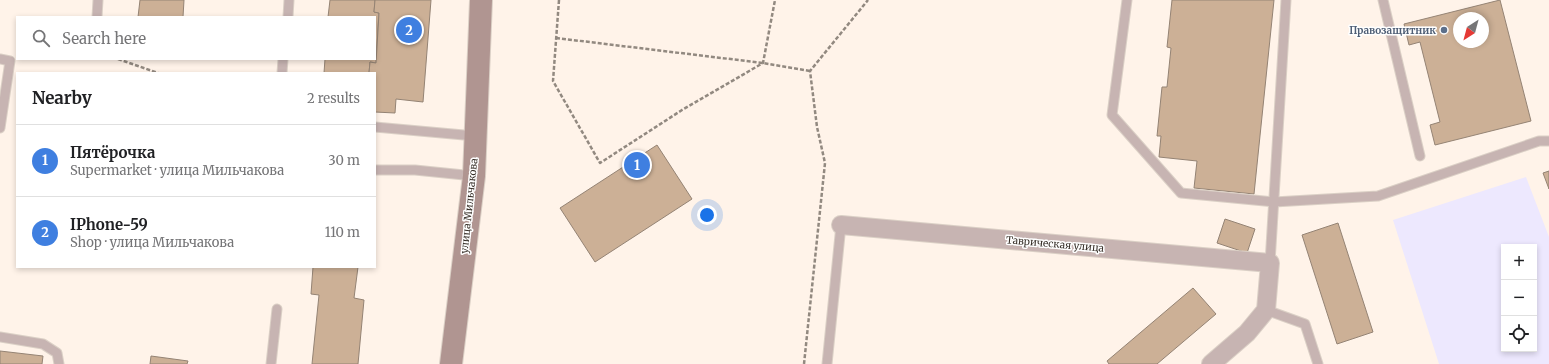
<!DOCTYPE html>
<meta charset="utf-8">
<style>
body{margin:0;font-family:Merriweather,serif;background:#f2f2f2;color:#202124}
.controls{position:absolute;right:12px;bottom:12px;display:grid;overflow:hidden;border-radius:0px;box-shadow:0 2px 6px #0003}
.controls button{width:36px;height:36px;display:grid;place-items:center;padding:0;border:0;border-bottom:1px solid #e0e0e0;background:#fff;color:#202124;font:20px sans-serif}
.compass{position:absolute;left:1453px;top:12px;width:36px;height:36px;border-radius:50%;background:#fff;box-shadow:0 2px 6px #0003;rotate:216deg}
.you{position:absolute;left:707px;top:215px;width:14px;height:14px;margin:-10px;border:3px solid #fff;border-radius:50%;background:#1a73e8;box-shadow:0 0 0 6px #1a73e833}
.badge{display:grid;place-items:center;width:26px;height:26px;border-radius:50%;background:#4f72e6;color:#fff;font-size:13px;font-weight:700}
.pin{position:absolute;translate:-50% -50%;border:2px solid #fff;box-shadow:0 1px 4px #0006}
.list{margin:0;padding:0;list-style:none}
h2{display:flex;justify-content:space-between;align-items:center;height:52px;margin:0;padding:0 16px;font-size:17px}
h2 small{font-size:13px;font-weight:400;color:#757577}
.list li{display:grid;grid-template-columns:26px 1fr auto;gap:12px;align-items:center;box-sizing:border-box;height:72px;padding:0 16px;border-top:1px solid #e0e0e0}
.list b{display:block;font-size:15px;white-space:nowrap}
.list p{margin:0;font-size:13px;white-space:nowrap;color:#757577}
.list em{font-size:13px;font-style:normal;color:#757577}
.icon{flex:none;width:22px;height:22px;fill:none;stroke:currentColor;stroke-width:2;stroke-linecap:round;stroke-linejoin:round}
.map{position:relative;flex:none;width:1549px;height:364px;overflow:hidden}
.search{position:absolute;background:#fff;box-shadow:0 2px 6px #0003;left:16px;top:16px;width:360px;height:44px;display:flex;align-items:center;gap:10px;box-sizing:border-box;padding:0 14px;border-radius:0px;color:#757577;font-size:15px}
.panel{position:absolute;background:#fff;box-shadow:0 2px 6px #0003;left:16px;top:72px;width:360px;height:196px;border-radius:0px}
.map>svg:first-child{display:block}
.industrial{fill:#ede8fe;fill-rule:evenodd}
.building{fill:#ccb096;stroke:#948374;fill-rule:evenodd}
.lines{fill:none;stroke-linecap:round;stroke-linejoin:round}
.lane-casing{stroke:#dbd0c6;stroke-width:11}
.street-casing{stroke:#dbd0c6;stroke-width:20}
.secondary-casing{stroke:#dbd0c6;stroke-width:24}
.path{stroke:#928980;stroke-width:2.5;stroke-dasharray:4 2;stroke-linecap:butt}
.lane{stroke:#c7b4b2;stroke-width:9}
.street{stroke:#c7b4b2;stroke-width:18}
.secondary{stroke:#b09591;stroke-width:22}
.service-dot{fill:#5c6f8a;stroke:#fff;stroke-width:1.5}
.labels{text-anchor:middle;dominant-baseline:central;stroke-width:3;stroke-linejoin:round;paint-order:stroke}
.service-label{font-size:10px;font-weight:bold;fill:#4e5e75;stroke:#fff;text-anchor:end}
.street-label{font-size:10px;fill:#362f28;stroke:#fff}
</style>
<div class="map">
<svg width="1549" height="364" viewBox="0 0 1549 364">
<rect width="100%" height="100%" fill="#fff3e9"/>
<path class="industrial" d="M1526,177l23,60v127h-110l-46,-144zM1504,247h30v102h-30z"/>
<g class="building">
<polygon points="140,0 184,0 183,17 138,17"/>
<polygon points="330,0 375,0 374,12 379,13 376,63 370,62 369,73 324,73 325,59 375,59 375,17 328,17"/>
<polygon points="375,0 431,0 423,102 396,99 395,113 375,112 375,73 369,73 370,62 376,63 379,13 374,12"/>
<polygon points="1172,0 1274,0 1254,194 1194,188 1197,161 1159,157 1161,136 1157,136 1162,87 1167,87 1171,48 1167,47"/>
<path d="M1500,0l31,121 -96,24 -5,-20 10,-3 -20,-80 -11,3 -5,-21zM1459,18h24v24h-24z"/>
<polygon points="657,145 692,199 595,262 560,208"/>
<polygon points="1549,171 1549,189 1543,173"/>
<polygon points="1225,219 1255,229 1247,253 1217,243"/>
<polygon points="1338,223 1373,332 1337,344 1302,235"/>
<polygon points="313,267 358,267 354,298 364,300 358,364 312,364 319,295 311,294"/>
<polygon points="1193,288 1216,314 1157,364 1109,364 1107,361"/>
<polygon points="0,351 43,356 42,364 0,364"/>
<polygon points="151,356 188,361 187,364 150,364"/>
</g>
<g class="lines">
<g class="lane-casing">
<g id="lane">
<polyline points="1127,0 1112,115 1181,193 1274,202 1378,196 1539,141 1549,141"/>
<polyline points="1383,0 1420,156"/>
<polyline points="97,17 98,0"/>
<polyline points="288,17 289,0"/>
<polyline points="0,59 10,61 0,128"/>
<polyline points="282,73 283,59"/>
<polyline points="375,127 475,136"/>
<polyline points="375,170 415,170 474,176"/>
<polyline points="1270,263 1286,0"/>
<polyline points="1266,310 1305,324 1318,364"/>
<polyline points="0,337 43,344 57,353 59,364"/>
<polyline points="271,364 277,309"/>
<polyline points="827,364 841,225"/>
</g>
</g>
<g class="street-casing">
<polyline id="street" points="841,225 1270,263 1266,310 1247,333 1211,364"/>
</g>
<g class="secondary-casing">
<polyline id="secondary" points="451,364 474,176 481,0"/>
</g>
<g class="path">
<polyline points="559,0 553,81 600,163 682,110 763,63 775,0"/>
<polyline points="556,38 763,63 810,71"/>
<polyline points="118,59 158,73"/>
<polyline points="804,364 825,163 817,127 810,71 868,0"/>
</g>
<use href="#lane" class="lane"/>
<use href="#street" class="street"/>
<use href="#secondary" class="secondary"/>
</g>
<circle class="service-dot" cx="1444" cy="30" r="4"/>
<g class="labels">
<g class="service-label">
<text x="1436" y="30">Правозащитник</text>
</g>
<g class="street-label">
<text transform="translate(469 206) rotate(-84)">улица Мильчакова</text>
<text transform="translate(1055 244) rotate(5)">Таврическая улица</text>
</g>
</g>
</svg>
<div class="controls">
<button>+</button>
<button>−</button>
<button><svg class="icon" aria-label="locate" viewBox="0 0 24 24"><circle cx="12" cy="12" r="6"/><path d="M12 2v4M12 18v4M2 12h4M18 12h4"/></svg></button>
</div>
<svg class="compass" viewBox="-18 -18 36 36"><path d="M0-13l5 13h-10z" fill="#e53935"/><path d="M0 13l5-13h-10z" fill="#757577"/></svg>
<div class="you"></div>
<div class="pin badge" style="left:637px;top:165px;background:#3f7fe0">1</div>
<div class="pin badge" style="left:409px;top:30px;background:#3f7fe0">2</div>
<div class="search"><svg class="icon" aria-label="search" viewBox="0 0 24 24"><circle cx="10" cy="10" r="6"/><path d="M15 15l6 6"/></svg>Search here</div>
<section class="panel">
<h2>Nearby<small>2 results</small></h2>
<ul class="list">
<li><span class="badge" style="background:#3f7fe0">1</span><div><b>Пятёрочка</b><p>Supermarket · улица Мильчакова</p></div><em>30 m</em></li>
<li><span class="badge" style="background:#3f7fe0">2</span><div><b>IPhone-59</b><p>Shop · улица Мильчакова</p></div><em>110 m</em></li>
</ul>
</section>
</div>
